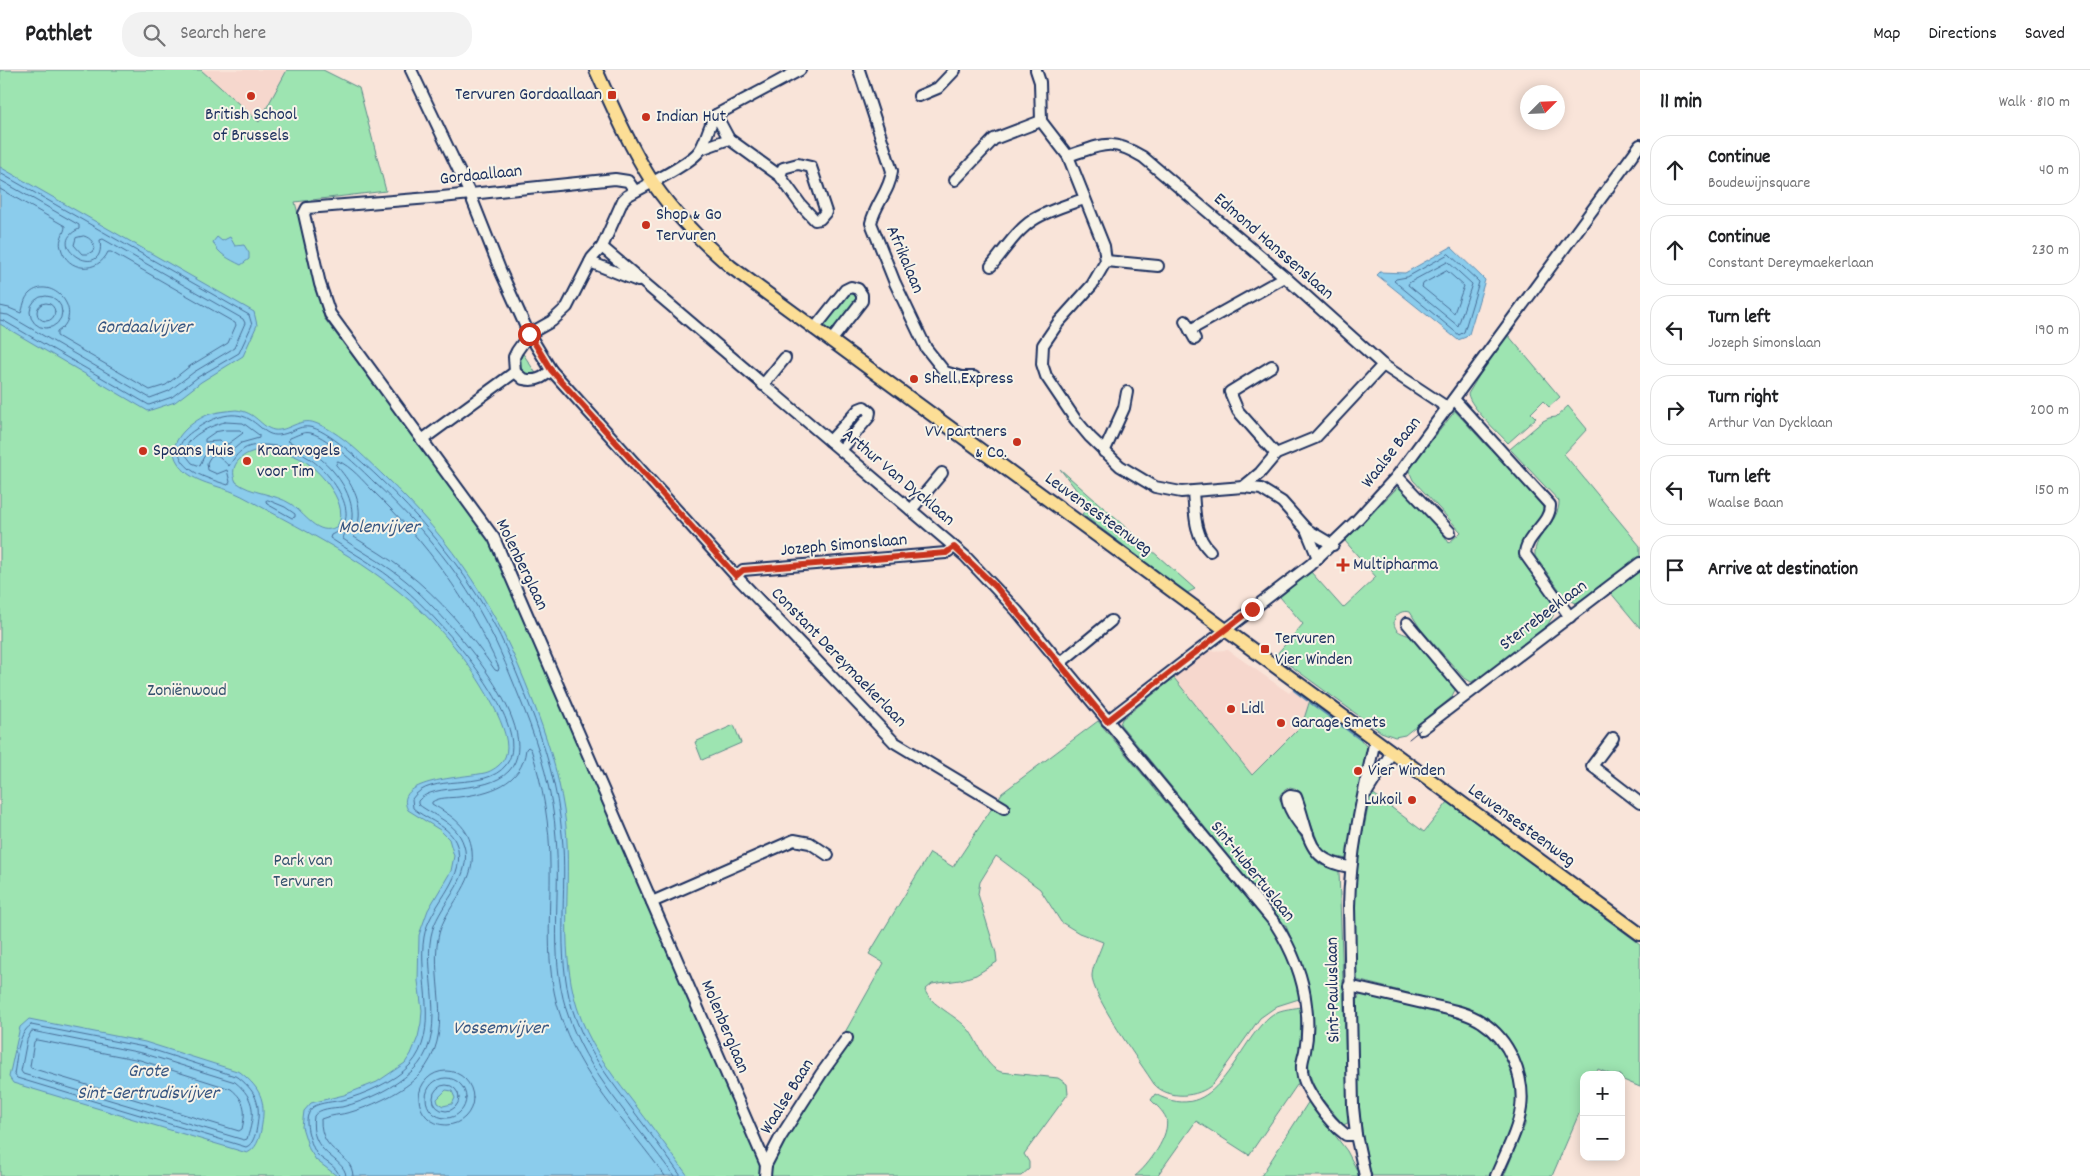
<!DOCTYPE html>
<meta charset="utf-8">
<style>
body{margin:0;font-family:Dekko,sans-serif;background:#f2f2f2;color:#202124}
.controls{position:absolute;right:15px;bottom:15px;display:grid;overflow:hidden;border-radius:10px;box-shadow:0 2px 12px #0003}
.controls button{width:45px;height:45px;display:grid;place-items:center;padding:0;border:0;border-bottom:1px solid #e0e0e0;background:#fff;color:#202124;font:25px sans-serif}
.compass{position:absolute;left:1520px;top:15px;width:45px;height:45px;border-radius:50%;background:#fff;box-shadow:0 2px 12px #0003;rotate:66deg}
.stop{position:absolute;width:15px;height:15px;margin:-11px;border:4px solid #c8321e;border-radius:50%;background:#fff}
.stop.end{background:#c8321e;border-color:#fff;box-shadow:0 1px 5px #0008}
.list{margin:0;padding:0;list-style:none}
h2{display:flex;justify-content:space-between;align-items:center;height:65px;margin:0;padding:0 20px;font-size:21px}
h2 small{font-size:16px;font-weight:400;color:#757577}
.list li{display:grid;grid-template-columns:32px 1fr auto;gap:15px;align-items:center;box-sizing:border-box;height:70px;margin:0 10px 10px;padding:0 10px;border:1px solid #e0e0e0;border-radius:20px}
.list b{display:block;font-size:19px;white-space:nowrap}
.list p{margin:0;font-size:16px;white-space:nowrap;color:#757577}
.list em{font-size:16px;font-style:normal;color:#757577}
.icon{flex:none;width:28px;height:28px;fill:none;stroke:currentColor;stroke-width:2;stroke-linecap:round;stroke-linejoin:round}
.map{position:relative;flex:none;width:1640px;height:1106px;overflow:hidden}
header{display:flex;align-items:center;gap:30px;box-sizing:border-box;height:70px;padding:0 25px;background:#fff;border-bottom:1px solid #e0e0e0}
header strong{font-size:24px}
nav{display:flex;gap:28px;margin-inline-start:auto;font-size:18px}
.search{width:350px;height:45px;background:#f2f2f2;display:flex;align-items:center;gap:12px;box-sizing:border-box;padding:0 18px;border-radius:20px;color:#757577;font-size:19px}
main{display:flex}
aside{flex:1;background:#fff}
.map>svg:first-child{display:block}
.built{fill:#f6d7cd}
.green{fill:#9de4b1;stroke:#5c8a88}
.water{fill:#8bccec;stroke:#5e8db3;fill-rule:evenodd}
.lines{fill:none;stroke-linecap:round;stroke-linejoin:round}
.shore{stroke:#486e97;stroke-width:1}
.stream{stroke:#5e8db3;stroke-width:2.5}
.minor-casing{stroke:#1b2f5e;stroke-width:14}
.major-casing{stroke:#1b2f5e;stroke-width:16}
.minor{stroke:#f7f3e8;stroke-width:10}
.major{stroke:#fcde96;stroke-width:12}
.tram{stroke:#1b2f5e;stroke-width:1}
.route{stroke:#c8321e;stroke-width:6}
.poi-dot{fill:#c8321e;stroke:#f7f3e8;stroke-width:2}
.labels{text-anchor:middle;dominant-baseline:central;stroke-width:4;stroke-linejoin:round;paint-order:stroke}
.poi-label{font-size:18px;fill:#1b2f5e;stroke:#f7f3e8;text-anchor:start}
.street-label{font-size:18px;fill:#1b2f5e;stroke:#f7f3e8}
.park-label{font-size:18px;fill:#35536f;stroke:#f7f3e8}
.water-label{font-size:19px;font-style:italic;fill:#375682;stroke:#f7f3e8}
</style>
<header>
<strong>Pathlet</strong>
<div class="search"><svg class="icon" aria-label="search" viewBox="0 0 24 24"><circle cx="10" cy="10" r="6"/><path d="M15 15l6 6"/></svg>Search here</div>
<nav><a>Map</a><a>Directions</a><a>Saved</a></nav>
</header>
<main>
<div class="map">
<svg width="1640" height="1106" viewBox="0 0 1640 1106">
<rect width="100%" height="100%" fill="#f9e4d9"/>
<filter id="ink" filterUnits="userSpaceOnUse"><feTurbulence type="fractalNoise" baseFrequency=".02" numOctaves="2"/><feDisplacementMap in="SourceGraphic" scale="10" xChannelSelector="R" yChannelSelector="G"/><feConvolveMatrix kernelMatrix="1 2 1 2 8 2 1 2 1" color-interpolation-filters="sRGB"/></filter>
<g filter="url(#ink)">
<g class="built">
<polygon points="201,0 287,0 259,52"/>
<polygon points="1228,580 1289,623 1294,618 1310,630 1302,655 1252,705 1174,608 1208,581"/>
</g>
<g class="green">
<polygon points="0,0 201,0 259,52 287,0 323,0 359,18 386,121 295,132 324,248 491,470 761,1095 760,1106 0,1106"/>
<polygon points="852,220 859,226 831,267 819,258 845,224"/>
<path d="M1508,265l52,62 -11,10 -6,-6 -12,12 5,5 -28,25c-11,-12 -37,-35 -40,-49l18,-30z"/>
<polygon points="520,279 539,308 533,308 521,302 517,294"/>
<path d="M1568,336l19,23 -23,25 76,92v11l-46,36 -18,10 -7,-3 -5,-4 -29,-40c-2,-22 25,-33 24,-55l-49,-52 33,-28 6,-3 7,-1z"/>
<path d="M1455,341l31,34 16,13 39,43c9,20 -21,32 -20,52l31,48 2,7 -1,8 -8,13 -59,45 -15,8 -8,-5 -43,-49 -10,-16c-7,-2 -14,1 -16,9 0,14 12,11 20,18l39,46 2,5 -4,8 -46,37 -10,2 -14,-5 -105,-77 27,-31 -23,-27 30,-26 33,37 33,-31 -31,-36 53,-54h3l35,36 13,20 12,-11 -48,-52 -3,-7 1,-6z"/>
<polygon points="1060,399 1195,519 1187,523 1082,444 1089,436"/>
<polygon points="1640,497 1640,558 1610,522"/>
<path d="M1174,608l78,97 50,-50 8,-25 45,33 12,14 -20,112 -10,-2 -16,-7 -23,-61 -8,-2 -8,5 -3,5 7,16 29,47 6,5 18,6 9,252 -5,2c-10,-14 -27,-30 -32,-47 -6,-16 1,-46 0,-64 -1,-33 -13,-59 -25,-88l-166,-202 2,-5z"/>
<path d="M1098,651l165,198c24,18 31,52 39,79l-25,8 -17,12 -47,66c-15,14 -45,16 -59,0 -12,-19 -64,-90 -62,-109 1,-11 8,-23 11,-33l-24,-9 -18,-11 -21,-33 -44,-33 -16,26 -2,12 18,59 1,9 -21,13 -16,5 -28,4 -7,6c4,14 32,26 43,39 11,13 16,37 33,43l57,6 9,6 1,10 -44,60 5,8v7l-8,7h-251l2,-14 112,-199 -15,-9 61,-101 23,14 49,-74z"/>
<polygon points="734,655 741,673 702,690 695,672"/>
<polygon points="1371,722 1424,762 1448,732 1640,874 1640,1017 1621,1009 1621,1005 1612,1005 1598,999 1595,1005 1584,1005 1584,1032 1552,1106 1504,1106 1525,1055 1528,1028 1524,1003 1505,965 1483,946 1463,937 1357,910 1353,832 1356,799"/>
<path d="M1364,924l94,21 28,15 15,16 13,25 4,18 -3,28 -23,59h-120c-17,-57 -15,-116 -15,-175l2,-5z"/>
<path d="M1301,937l-1,38 -3,24 2,13 -50,73 -53,-34 -39,55h-22c13,-10 36,-41 31,-58 -3,-7 -10,-13 -15,-18l4,-6c63,33 78,-45 114,-77 9,-8 21,-8 32,-10z"/>
<polygon points="1309,1031 1347,1081 1360,1106 1261,1106"/>
</g>
<g class="water">
<polygon points="0,97 254,242 257,255 243,286 201,312 175,332 148,341 0,254"/>
<path d="M217,167l5,4 8,-4 5,9 9,-1 5,8v6l-8,6c-12,-6 -23,-11 -28,-23z"/>
<polygon points="1451,177 1485,210 1469,264 1466,267 1458,270 1377,205 1380,202 1405,203"/>
<path d="M236,340c21,2 24,17 38,20 14,2 26,-13 41,-7 26,9 49,34 69,53 71,68 113,132 148,223 14,36 26,72 32,111 10,65 -7,134 13,197 11,35 31,63 53,91 20,26 39,52 58,78h-351l-21,-16 -7,-11 -7,-22 2,-16 7,-8 33,-8 33,-13 28,-19 6,-9 7,-17 3,-14 1,-13 -4,-29 1,-46 9,-25 23,-39 3,-15 -5,-17 -9,-9 -32,-20c-18,-33 64,-32 80,-38 7,-3 14,-8 17,-15 11,-23 -28,-80 -41,-98 -55,-73 -119,-107 -197,-149 -11,-6 -22,-13 -34,-18 -19,-8 -43,-10 -55,-29 -14,-20 13,-41 29,-48 8,-3 19,-4 29,-5zM261,380c15,0 29,3 42,10 17,10 50,48 33,67 -18,10 -32,-14 -45,-23 -17,-11 -40,-10 -55,-22 -9,-18 9,-31 25,-32zM446,1020l6,1 3,7 -3,6 -9,2 -5,-3 -1,-4z"/>
<path d="M29,949l116,23 95,30c23,18 26,31 21,58 -2,10 -5,19 -14,23l-234,-70 -4,-6 11,-50z"/>
</g>
<g class="lines">
<g class="shore">
<polyline points="0,103 249,245 252,255 239,283 198,307 172,327 149,335 4,251 0,250"/>
<path d="M0,110l79,45v4c-38,17 28,55 21,11l3,-1 140,80 2,4 -11,25 -40,24 -25,19 -19,7 -142,-83 -8,-1"/>
<path d="M0,119l65,37c0,7 -7,13 -4,22 6,24 37,26 47,4h3l124,71 1,2 -8,18 -38,23 -24,19 -16,5 -93,-54v-4c30,-19 -5,-58 -27,-39 -7,6 -6,14 -9,20l-12,-5 -9,-2"/>
<path d="M84,166c7,2 12,8 9,15l-5,3h-6l-8,-9 2,-7z"/>
<polygon points="1449,184 1479,212 1464,262 1459,265 1394,211 1396,209 1407,207"/>
<polygon points="1448,192 1472,214 1458,256 1408,215 1409,213"/>
<polygon points="1447,201 1464,216 1454,243 1422,217 1423,214"/>
<circle cx="46" cy="242" r="16"/>
<circle cx="46" cy="242" r="9"/>
<path d="M225,352l18,1 16,12v3l-18,5 -12,10c-15,-6 -24,-4 -29,13l-8,-3 -7,-9c-1,-17 27,-29 40,-32z"/>
<polygon points="226,360 240,360 243,363 228,374 219,371 205,372 205,369 215,362"/>
<path d="M338,391c13,5 25,20 35,30 53,51 96,109 126,177l-1,3 -3,-1c-25,-36 -55,-72 -90,-99 -16,-13 -34,-23 -51,-34 1,-6 5,-12 5,-19 2,-21 -10,-38 -23,-53z"/>
<polygon points="268,430 285,437 295,444 295,447 292,448 267,434 266,431"/>
<path d="M31,955l113,22 94,30c21,17 23,29 18,55 -2,6 -4,13 -10,15l-229,-69 -3,-4c3,-15 3,-40 17,-49z"/>
<path d="M32,961l110,22 93,29c21,17 20,33 12,57l-3,1 -221,-66 -2,-3 6,-31z"/>
<path d="M37,970l103,20 91,29c15,12 15,23 11,40l-3,2 -208,-63 -1,-2 4,-24z"/>
<circle cx="446" cy="1028" r="27"/>
<circle cx="446" cy="1028" r="20"/>
<circle cx="446" cy="1028" r="13"/>
<path d="M339,1106c-1,-10 -17,-15 -23,-23 -4,-7 -6,-14 -8,-22 -1,-6 -2,-13 1,-18 0,-2 3,-5 4,-6 8,-5 21,-5 30,-7 20,-5 52,-19 67,-35 31,-34 7,-87 14,-128 5,-31 40,-56 34,-87 -4,-24 -29,-28 -45,-42l-1,-9c18,-28 72,-6 94,-34 32,-41 -75,-155 -106,-180 -21,-18 -46,-31 -70,-47l1,-3c37,-16 -3,-66 -24,-78 -12,-8 -27,-11 -41,-12 -7,0 -16,0 -22,4 -7,4 -11,11 -15,17 -7,-5 -14,-21 -22,-3l1,7 9,4 10,-4 3,12 -2,3c-18,-6 -44,-12 -49,-32 0,-12 8,-18 17,-24 14,-10 36,-20 53,-10 16,9 18,22 41,13 6,-3 12,-6 19,-5 18,2 53,35 67,48 43,41 83,87 113,140 16,28 28,59 40,89 16,42 29,85 33,130 6,58 -7,117 10,174 11,36 32,64 54,93 19,25 37,50 55,75"/>
<path d="M346,1106c-1,-19 -38,-21 -32,-60 5,-8 19,-8 28,-9 24,-6 52,-19 70,-36 38,-34 11,-92 19,-135 6,-31 39,-53 34,-86 -5,-27 -29,-32 -47,-46v-3c16,-20 67,-5 91,-30 41,-44 -70,-162 -103,-190 -19,-16 -42,-28 -63,-42 1,-7 8,-13 9,-21 2,-26 -21,-54 -42,-67 -7,-4 -15,-6 -22,-10l2,-3c6,-2 13,-7 21,-5 18,5 49,35 63,49 43,40 82,85 110,137 16,29 28,60 40,90 16,41 29,84 32,128 5,58 -7,116 10,172 19,63 71,115 108,167"/>
<path d="M353,1106c-1,-25 -33,-21 -32,-57 9,-4 20,-4 30,-7 21,-6 54,-21 69,-38 36,-41 10,-89 18,-136 6,-32 38,-52 34,-87 -2,-24 -20,-35 -40,-47v-2c7,-5 18,-4 27,-5 30,-4 63,-12 67,-48l2,-2 3,2c12,37 19,77 19,116 1,49 -6,98 9,146 19,64 68,112 106,165"/>
</g>
<g class="stream">
<polyline points="1281,592 1295,603"/>
<polyline points="1302,608 1309,614"/>
<polyline points="1314,617 1322,623"/>
<polyline points="1294,620 1307,630"/>
<polyline points="1327,626 1342,637"/>
<polyline points="1311,633 1360,669"/>
<polyline points="1347,641 1360,651"/>
<polyline points="1366,655 1375,662"/>
</g>
<g class="minor-casing">
<g id="minor">
<polyline points="411,0 470,124 501,202 529,264 551,300 736,506 894,672 1004,738"/>
<path d="M859,0l33,101c-2,20 -17,33 -21,52l24,60 31,65 19,24 16,5h13"/>
<polyline points="1036,0 1040,12 1041,51 1068,86 1104,176 1106,191 1092,215 1058,253 1043,275 1042,294 1046,306 1075,349 1090,367 1120,396 1155,417 1181,422 1243,417 1261,419 1282,432 1306,459 1333,475"/>
<polyline points="919,26 938,18 955,0"/>
<polyline points="716,45 729,69 780,106 801,135 815,150 820,149 826,142 811,97 798,94 783,98 780,106"/>
<polyline points="701,79 729,69"/>
<path d="M1068,86c34,-11 42,-19 75,1l142,120 98,88 65,43"/>
<polyline points="955,110 994,69 1041,51"/>
<polyline points="635,121 628,111 615,109 442,127 307,138 304,144 320,214 330,244 494,468 766,1095"/>
<path d="M602,177l363,309 52,55 258,312c16,25 28,51 31,82 2,15 2,31 -1,46 -1,5 -3,10 -3,15 -2,21 28,57 44,69h10"/>
<polyline points="1106,191 1158,196"/>
<polyline points="590,192 638,211"/>
<path d="M991,196c13,-15 25,-35 42,-46 16,-10 34,-15 51,-21"/>
<polyline points="1185,251 1195,269"/>
<polyline points="814,259 845,220 851,217 858,219 862,225 862,231 831,271"/>
<polyline points="1190,260 1285,207"/>
<polyline points="1272,296 1230,322 1238,341 1276,384"/>
<path d="M551,300c-8,9 -16,12 -28,9l-8,-7 -1,-15 3,-6 12,-17 23,-13 15,-14 25,-49 10,-11 21,-47 4,-4c17,-10 63,-31 73,-46 7,-11 8,-24 16,-35l84,-45"/>
<polyline points="763,315 785,288"/>
<path d="M1454,329l96,106c1,18 -25,31 -25,49l45,63"/>
<polyline points="422,370 515,302"/>
<polyline points="830,371 859,339 864,337 870,342 869,347 841,380"/>
<polyline points="1104,382 1124,338 1127,322"/>
<polyline points="1397,406 1450,462"/>
<polyline points="1243,417 1260,403 1276,384 1315,368 1383,295"/>
<path d="M1193,422c2,21 1,44 17,59"/>
<polyline points="911,440 942,403"/>
<polyline points="1306,459 1318,488"/>
<polyline points="736,506 743,500 946,483 954,477"/>
<polyline points="1407,553 1467,624"/>
<polyline points="1060,593 1111,551"/>
<polyline points="1107,651 1310,495 1357,450 1397,406 1640,75"/>
<polyline points="1422,659 1640,493"/>
<polyline points="1613,668 1592,696 1640,733"/>
<polyline points="1367,722 1392,682"/>
<path d="M1308,764c-8,-9 -20,-24 -21,-36l3,-2 6,1c14,36 9,65 55,70"/>
<polyline points="652,832 794,770 810,773 828,785"/>
<path d="M1349,916c27,6 55,13 82,19 17,4 36,7 51,17 27,17 43,54 39,86 -3,23 -16,46 -25,68"/>
<polyline points="765,1106 766,1095 780,1068 821,1004 847,968"/>
<path d="M1365,1106l-9,-41 -3,-28 -4,-200c1,-57 14,-112 26,-167"/>
</g>
</g>
<g class="major-casing">
<path id="major" d="M596,0c17,38 34,77 57,113 22,32 49,59 78,84l909,667"/>
</g>
<use href="#minor" class="minor"/>
<use href="#major" class="major"/>
<polyline class="tram" points="1409,669 1420,660"/>
</g>
</g>
<g class="lines" filter="url(#ink)">
<polyline class="route" points="529,264 551,300 736,506 743,500 946,483 954,477 996,517 1107,651 1252,539"/>
</g>
<g class="poi-dot">
<rect x="607" y="20" width="10" height="10" rx="2.5"/>
<circle cx="251" cy="26" r="5"/>
<circle cx="646" cy="47" r="5"/>
<circle cx="646" cy="155" r="5"/>
<circle cx="914" cy="309" r="5"/>
<circle cx="1017" cy="372" r="5"/>
<circle cx="143" cy="381" r="5"/>
<circle cx="247" cy="391" r="5"/>
<path d="M1340.5 487.5h5v5h5v5h-5v5h-5v-5h-5v-5h5z"/>
<rect x="1260" y="574" width="10" height="10" rx="2.5"/>
<circle cx="1231" cy="639" r="5"/>
<circle cx="1281" cy="653" r="5"/>
<circle cx="1358" cy="701" r="5"/>
<circle cx="1412" cy="730" r="5"/>
</g>
<g class="labels">
<g class="poi-label">
<text x="602" y="25" text-anchor="end">Tervuren Gordaallaan</text>
<text x="251" y="45" text-anchor="middle">British School<tspan x="251" dy="21">of Brussels</tspan></text>
<text x="656" y="47">Indian Hut</text>
<text x="656" y="145">Shop &amp; Go<tspan x="656" dy="21">Tervuren</tspan></text>
<text x="924" y="309">Shell Express</text>
<text x="1007" y="362" text-anchor="end">VV partners<tspan x="1007" dy="21">&amp; Co.</tspan></text>
<text x="153" y="381">Spaans Huis</text>
<text x="257" y="381">Kraanvogels<tspan x="257" dy="21">voor Tim</tspan></text>
<text x="1353" y="495">Multipharma</text>
<text x="1275" y="569">Tervuren<tspan x="1275" dy="21">Vier Winden</tspan></text>
<text x="1241" y="639">Lidl</text>
<text x="1291" y="653">Garage Smets</text>
<text x="1368" y="701">Vier Winden</text>
<text x="1402" y="730" text-anchor="end">Lukoil</text>
</g>
<g class="street-label">
<text transform="translate(481 106) rotate(-6)">Gordaallaan</text>
<text transform="translate(1273 177) rotate(41)">Edmond Hanssenslaan</text>
<text transform="translate(904 190) rotate(67)">Afrikalaan</text>
<text transform="translate(1392 383) rotate(-52)">Waalse Baan</text>
<text transform="translate(898 408) rotate(40)">Arthur Van Dycklaan</text>
<text transform="translate(1098 445) rotate(36)">Leuvensesteenweg</text>
<text transform="translate(844 476) rotate(-5)">Jozeph Simonslaan</text>
<text transform="translate(521 495) rotate(64)">Molenberglaan</text>
<text transform="translate(1544 546) rotate(-37)">Sterrebeeklaan</text>
<text transform="translate(838 588) rotate(46)">Constant Dereymaekerlaan</text>
<text transform="translate(1521 756) rotate(36)">Leuvensesteenweg</text>
<text transform="translate(1252 802) rotate(51)">Sint-Hubertuslaan</text>
<text transform="translate(1334 920) rotate(-91)">Sint-Pauluslaan</text>
<text transform="translate(724 957) rotate(67)">Molenberglaan</text>
<text transform="translate(788 1027) rotate(-58)">Waalse Baan</text>
</g>
<g class="park-label">
<text x="187" y="621">Zoniënwoud</text>
<text x="303" y="791">Park van<tspan x="303" dy="21">Tervuren</tspan></text>
</g>
<g class="water-label">
<text x="144" y="258">Gordaalvijver</text>
<text x="379" y="458">Molenvijver</text>
<text x="500" y="959">Vossemvijver</text>
<text x="148" y="1002">Grote<tspan x="148" dy="22">Sint-Gertrudisvijver</tspan></text>
</g>
</g>
</svg>
<div class="controls">
<button>+</button>
<button>−</button>
</div>
<svg class="compass" viewBox="-18 -18 36 36"><path d="M0-13l5 13h-10z" fill="#e53935"/><path d="M0 13l5-13h-10z" fill="#757577"/></svg>
<div class="stop" style="left:529px;top:264px"></div>
<div class="stop end" style="left:1252px;top:539px"></div>
</div>
<aside>
<h2>11 min<small>Walk · 810 m</small></h2>
<ul class="list">
<li><svg class="icon" aria-label="ahead" viewBox="0 0 24 24"><path d="M12 20V5M6 11l6-6 6 6"/></svg><div><b>Continue</b><p>Boudewijnsquare</p></div><em>40 m</em></li>
<li><svg class="icon" aria-label="ahead" viewBox="0 0 24 24"><path d="M12 20V5M6 11l6-6 6 6"/></svg><div><b>Continue</b><p>Constant Dereymaekerlaan</p></div><em>230 m</em></li>
<li><svg class="icon" aria-label="left" viewBox="0 0 24 24"><path d="M17 20v-9H6M10 6l-5 5 5 5"/></svg><div><b>Turn left</b><p>Jozeph Simonslaan</p></div><em>190 m</em></li>
<li><svg class="icon" aria-label="right" viewBox="0 0 24 24"><path d="M7 20v-9h11M14 6l5 5-5 5"/></svg><div><b>Turn right</b><p>Arthur Van Dycklaan</p></div><em>200 m</em></li>
<li><svg class="icon" aria-label="left" viewBox="0 0 24 24"><path d="M17 20v-9H6M10 6l-5 5 5 5"/></svg><div><b>Turn left</b><p>Waalse Baan</p></div><em>150 m</em></li>
<li><svg class="icon" aria-label="arrive" viewBox="0 0 24 24"><path d="M6 21V4h12l-3 4 3 4H6"/></svg><div><b>Arrive at destination</b></div></li>
</ul>
</aside>
</main>
